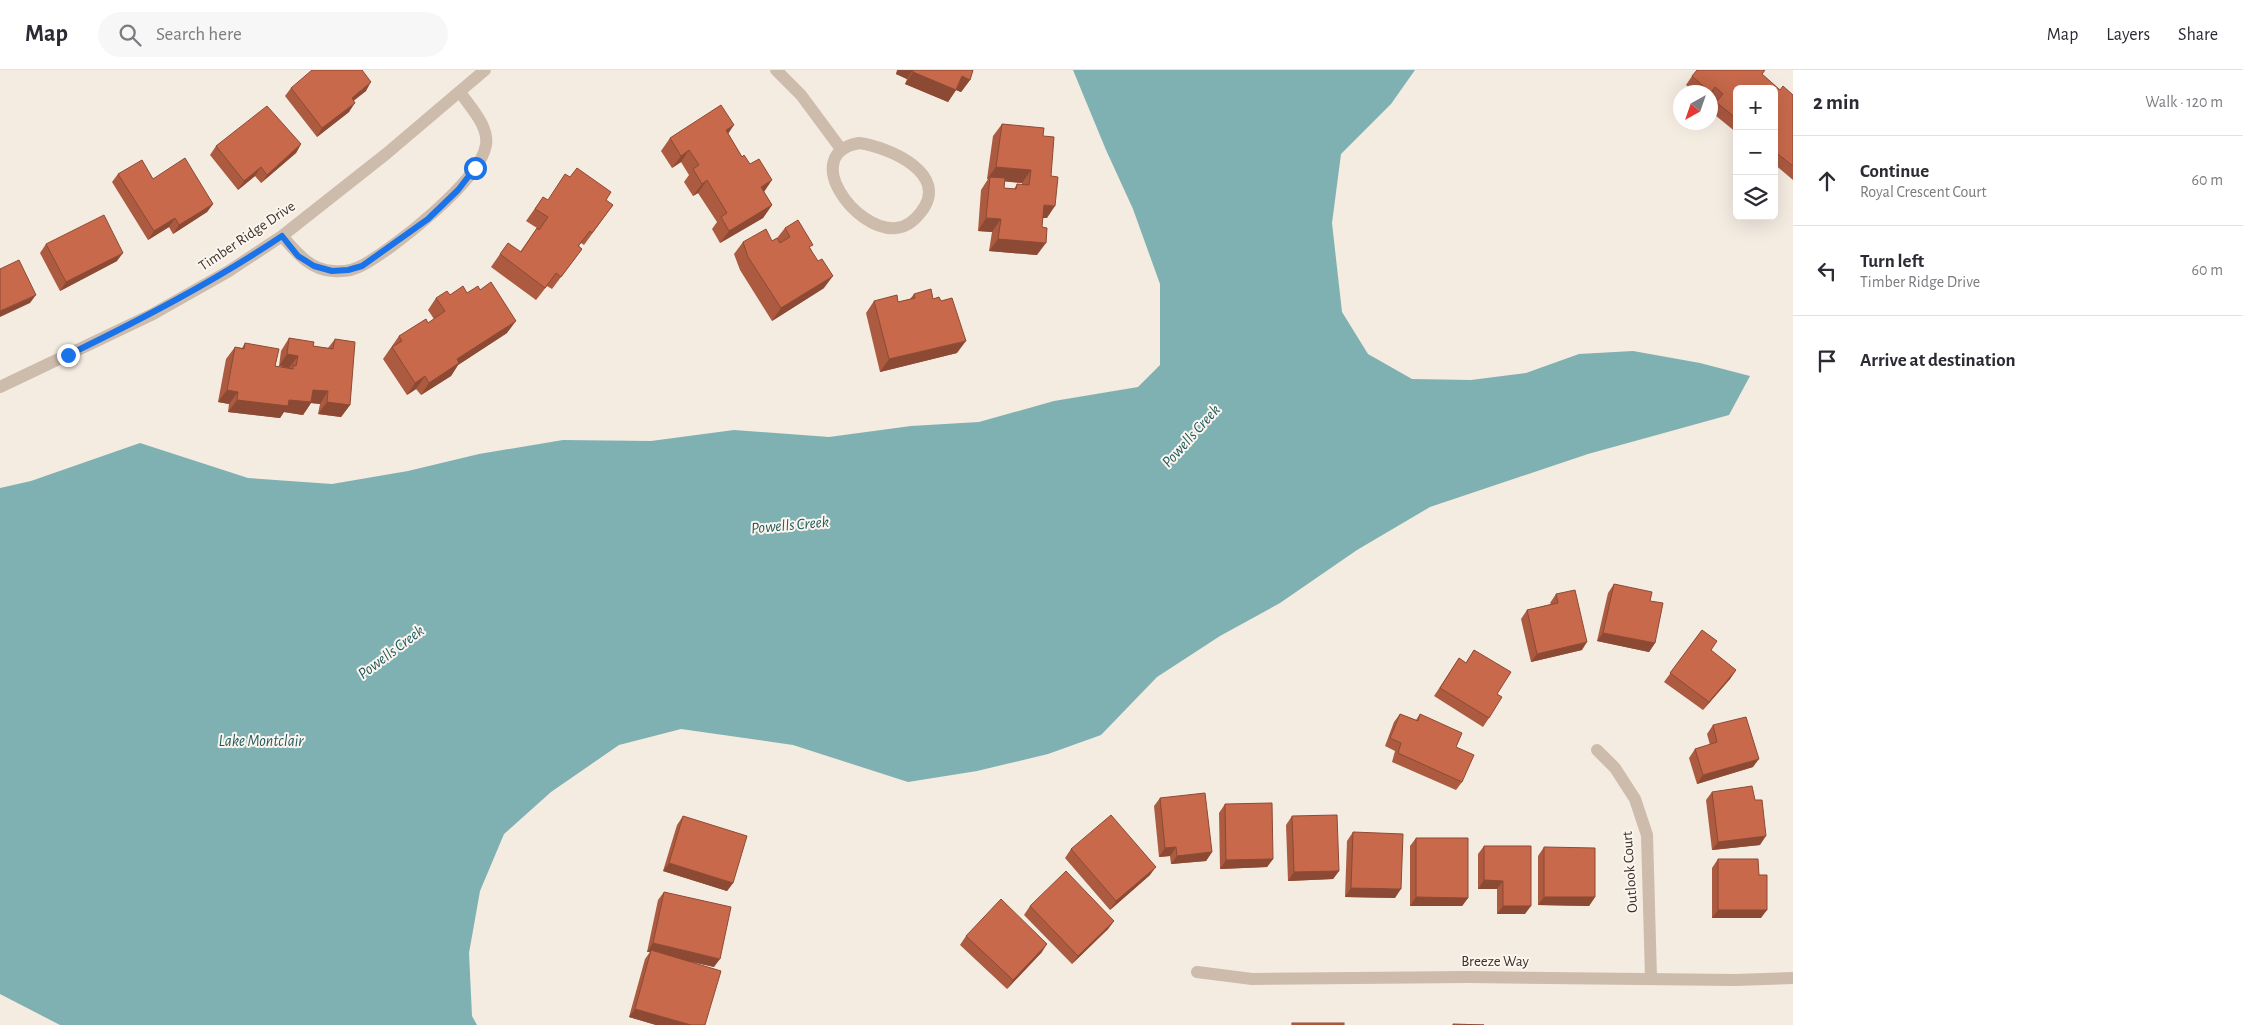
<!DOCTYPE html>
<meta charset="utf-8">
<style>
body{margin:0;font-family:"Alegreya Sans",sans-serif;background:#f7f7f7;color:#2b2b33}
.controls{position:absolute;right:15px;top:15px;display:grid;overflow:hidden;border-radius:8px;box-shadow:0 5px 20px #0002}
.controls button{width:45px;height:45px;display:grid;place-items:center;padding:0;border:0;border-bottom:1px solid #e1e1e2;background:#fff;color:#2b2b33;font:25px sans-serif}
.compass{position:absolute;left:1673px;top:15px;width:45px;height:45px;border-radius:50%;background:#fff;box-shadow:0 5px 20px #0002;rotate:220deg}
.stop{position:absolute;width:15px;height:15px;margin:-11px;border:4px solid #1a73e8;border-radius:50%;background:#fff}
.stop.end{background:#1a73e8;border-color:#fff;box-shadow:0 1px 5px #0008}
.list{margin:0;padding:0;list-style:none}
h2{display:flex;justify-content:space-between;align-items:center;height:65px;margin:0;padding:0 20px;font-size:21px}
h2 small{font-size:16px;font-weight:400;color:#7c7c81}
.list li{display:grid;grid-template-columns:32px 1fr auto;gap:15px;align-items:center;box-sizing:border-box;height:90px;padding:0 20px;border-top:1px solid #e1e1e2}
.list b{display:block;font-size:19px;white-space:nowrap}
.list p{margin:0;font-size:16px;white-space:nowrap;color:#7c7c81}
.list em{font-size:16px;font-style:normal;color:#7c7c81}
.icon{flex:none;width:28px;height:28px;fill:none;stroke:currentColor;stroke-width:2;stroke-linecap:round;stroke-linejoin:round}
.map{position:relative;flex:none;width:1793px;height:955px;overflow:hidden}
header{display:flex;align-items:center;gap:30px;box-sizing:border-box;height:70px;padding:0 25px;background:#fff;border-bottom:1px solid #e1e1e2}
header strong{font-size:24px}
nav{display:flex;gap:28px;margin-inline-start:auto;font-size:18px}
.search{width:350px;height:45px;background:#f7f7f7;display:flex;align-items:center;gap:12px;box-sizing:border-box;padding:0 18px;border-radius:28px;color:#7c7c81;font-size:19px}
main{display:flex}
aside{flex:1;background:#fff}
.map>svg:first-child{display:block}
.water{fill:#7fb0b2}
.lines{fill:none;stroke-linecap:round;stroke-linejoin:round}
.street{stroke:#cdbbac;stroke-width:12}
.wall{fill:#ac5a40;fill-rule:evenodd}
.shaded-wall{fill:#8c4a34}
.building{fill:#c8694b;stroke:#8c4a34}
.route{stroke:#1a73e8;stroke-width:6}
.labels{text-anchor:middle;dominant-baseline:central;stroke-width:4;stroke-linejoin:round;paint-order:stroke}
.street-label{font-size:15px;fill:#3b302b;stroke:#fbf5ee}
.water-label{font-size:16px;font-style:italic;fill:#1f5a5e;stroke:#fbf5ee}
</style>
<header>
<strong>Map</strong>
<div class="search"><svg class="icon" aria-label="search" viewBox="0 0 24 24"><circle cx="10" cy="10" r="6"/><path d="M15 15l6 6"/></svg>Search here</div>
<nav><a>Map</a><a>Layers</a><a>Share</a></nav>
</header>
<main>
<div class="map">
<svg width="1793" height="955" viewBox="0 0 1793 955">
<rect width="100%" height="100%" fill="#f4ebe1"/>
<polygon class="water" points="1073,0 1415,0 1391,34 1341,84 1332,153 1342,242 1368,284 1412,309 1471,310 1526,303 1579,284 1633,281 1700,293 1750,306 1729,345 1588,384 1430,437 1357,480 1280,533 1220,566 1157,607 1101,665 1048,684 977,701 908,712 793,675 681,659 619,675 551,722 504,764 480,821 469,883 472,946 477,955 60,955 0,924 0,418 31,411 140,373 248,408 332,414 408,401 479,384 563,370 651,371 734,360 829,367 911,356 979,352 1054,331 1138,317 1160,295 1160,214 1133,139 1106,80"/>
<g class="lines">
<g class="street">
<polyline points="776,0 801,25 841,79"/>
<path d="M859,73c30,4 92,31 62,69 -6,8 -14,15 -25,16 -41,4 -97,-74 -37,-85z"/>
<path d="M282,166c14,16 28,34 51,35 10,1 21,-1 30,-6 31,-17 117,-84 123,-120 3,-19 -16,-38 -26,-53"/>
<polyline points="0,317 153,244 229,201 282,166 386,84 485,0"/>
<polyline points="1597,680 1615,698 1635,729 1647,765 1651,908"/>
<polyline points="1197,902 1252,909 1468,907 1735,910 1793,908"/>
</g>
</g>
<g class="wall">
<polygon points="897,0 973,0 970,10 961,22 956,20 948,32 905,14 907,9 896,4"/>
<polygon points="1765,0 1762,4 1780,20 1793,25 1793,110 1774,94 1774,19 1737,19 1737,63 1710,41 1717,32 1710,27 1710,22 1695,22 1686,15 1692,6"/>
<polygon points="291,18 366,21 353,30 349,42 317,67 285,26"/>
<path d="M1002,54l41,12 4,82h-4l-6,37 -48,-4 3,-19 -14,-1 3,-41 7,-11h-1l6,-43zM1005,111l17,2v2l-5,-1 -3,5 -10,-1z"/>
<polygon points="728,64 772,135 763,148 720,173 712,159 717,152 698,123 693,126 684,112 689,105 681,92 672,98 661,81 670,68"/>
<polygon points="301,74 296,83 261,113 255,106 238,120 210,85 216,76"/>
<polygon points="118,104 153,109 213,134 207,142 173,164 169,157 148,170 112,112"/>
<polygon points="543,127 547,130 606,130 613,135 584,175 581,173 579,176 582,179 552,219 547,216 536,230 491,197 500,184 520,182 537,158 526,151"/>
<polygon points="785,158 811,179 824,218 772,251 740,200 734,184 743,172 772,171 777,168"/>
<polygon points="46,174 117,191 60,221 40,183"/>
<polygon points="467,223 507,263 458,295 451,306 421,325 416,319 407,325 383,289 399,266 428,253 434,249 428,240 436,228"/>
<polygon points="914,224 941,231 957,283 880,302 866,243 874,231 898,232 910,229"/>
<polygon points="289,268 313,276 328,278 335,269 350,335 341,347 318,344 320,334 311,333 303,345 284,342 280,348 228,342 229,334 218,332 226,289 235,277 242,278 245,273 275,296 289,298 279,296 281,281"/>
<polygon points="1614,514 1650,531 1655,573 1649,582 1597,571 1608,523"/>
<polygon points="1556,524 1582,580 1531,592 1521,549 1527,540 1551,534 1550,533"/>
<polygon points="1702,560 1711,581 1736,600 1730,609 1703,640 1664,612"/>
<polygon points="1474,580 1497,624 1489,648 1483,657 1434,626 1459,588 1466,593"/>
<polygon points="1400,644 1416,650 1420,644 1456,677 1462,712 1456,720 1392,692 1395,681 1385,676 1394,652"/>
<polygon points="1713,655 1753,697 1697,714 1689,688 1695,679 1710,675 1707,664"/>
<polygon points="1712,722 1755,730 1760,775 1712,780 1706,730"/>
<polygon points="1160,728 1212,782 1206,791 1171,794 1170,786 1159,787 1154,736"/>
<polygon points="1225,734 1273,789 1267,797 1220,799 1219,743"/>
<polygon points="683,746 733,813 727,821 663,801 677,755"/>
<polygon points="1292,746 1339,801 1333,809 1288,811 1286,755"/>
<polygon points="1353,762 1395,828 1345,827 1347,771"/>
<polygon points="1416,768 1468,828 1462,836 1410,836 1410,776"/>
<polygon points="1484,776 1525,844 1497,844 1497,819 1478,819 1478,784"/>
<polygon points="1544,777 1595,827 1589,836 1538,835 1538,786"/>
<polygon points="1071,779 1150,805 1110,840 1065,788"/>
<polygon points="1718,789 1761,848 1712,848 1712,798"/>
<polygon points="664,822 714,897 690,891 705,955 656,955 629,947 645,889 650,882 647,882 658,830"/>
<polygon points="1030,836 1114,851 1108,859 1072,894 1024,845"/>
<polygon points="966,866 1042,882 1007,919 960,875"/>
</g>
<g class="shaded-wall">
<polygon points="898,0 913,0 907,9 896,4"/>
<polygon points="913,2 962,6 970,10 961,22 956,20 948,32 905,14"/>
<polygon points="371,12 366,21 346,37 352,28"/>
<polygon points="355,33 349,42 317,67 322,58"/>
<polygon points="734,55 726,67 726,60"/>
<polygon points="301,74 296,83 261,113 267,105"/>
<polygon points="689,80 681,92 672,98 681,86"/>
<polygon points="261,97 255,106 238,120 244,111"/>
<polygon points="996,97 1031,100 1022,113 990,110 990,107 987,109"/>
<polygon points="707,110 698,123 693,126 702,114"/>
<polygon points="772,110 764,122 761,117"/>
<polygon points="213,134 207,142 173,164 179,155"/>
<polygon points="772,135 763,148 720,173 729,161"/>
<polygon points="1044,135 1055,136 1047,148 1035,148"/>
<polygon points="175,148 169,157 148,170 154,161"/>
<polygon points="986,148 1001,149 992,162 978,161"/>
<polygon points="998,169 1046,173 1037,185 989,181"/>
<polygon points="123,183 117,191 60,221 66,212"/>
<polygon points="833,206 824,218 772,251 781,238"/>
<polygon points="36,225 30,233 0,247 0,241"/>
<polygon points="516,251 507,263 458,295 451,306 421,325 429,313 457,289"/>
<polygon points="966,271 957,283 880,302 889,289"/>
<polygon points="287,284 298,286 289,298 279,296"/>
<polygon points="425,306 416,319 407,325 415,313"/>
<polygon points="227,320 238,322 229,334 218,332"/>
<polygon points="313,320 328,321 320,334 311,333 303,345 284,342 280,348 228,342 237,330 289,330"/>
<polygon points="327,332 350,335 341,347 318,344"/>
<polygon points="1603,563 1655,573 1649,582 1597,571"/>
<polygon points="1587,572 1582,580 1531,592 1537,584"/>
<polygon points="1736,600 1730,609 1703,640 1709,632"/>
<polygon points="1759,689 1753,697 1697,714 1703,705"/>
<polygon points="1766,766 1760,775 1712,780 1718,772"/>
<polygon points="1176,777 1170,786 1159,787 1165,778"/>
<polygon points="1212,782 1206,791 1171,794 1177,786"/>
<polygon points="1273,789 1267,797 1220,799 1226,790"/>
<polygon points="669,793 733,813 727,821 663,801"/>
<polygon points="1156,797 1150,805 1110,840 1116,831"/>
<polygon points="1339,801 1333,809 1288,811 1294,802"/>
<polygon points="1484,810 1503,811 1497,819 1478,819"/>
<polygon points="1351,818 1401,819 1395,828 1345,827"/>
<polygon points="1416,827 1468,828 1462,836 1410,836"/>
<polygon points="1544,827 1595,827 1589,836 1538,835"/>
<polygon points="1503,836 1531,836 1525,844 1497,844"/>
<polygon points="1718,840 1767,840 1761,848 1712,848"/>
<polygon points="1114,851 1108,859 1072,894 1078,886"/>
<polygon points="653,873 720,889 714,897 651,883 651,880 650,882 647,882"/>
<polygon points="1047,874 1042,882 1007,919 1013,910"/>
<polygon points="635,939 691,955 656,955 629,947"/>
</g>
<g class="building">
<polygon points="312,0 362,0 371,12 352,28 355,33 322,58 291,18"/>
<polygon points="914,0 973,0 970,10 962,6 956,20 913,2"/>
<polygon points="1697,0 1765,0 1762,4 1780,20 1783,16 1793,25 1793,96 1774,81 1774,19 1737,19 1737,49 1716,32 1723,24 1715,17 1711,23 1692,6"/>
<polygon points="721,35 734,55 726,60 742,87 744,85 750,94 759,89 772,110 761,117 772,135 729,161 721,147 727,143 707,110 702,114 693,99 699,95 689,80 681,86 670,68"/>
<polygon points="267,36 301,74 267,105 261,97 244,111 216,76"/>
<polygon points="1002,54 1044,58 1043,66 1054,67 1051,106 1058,107 1055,136 1044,135 1042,157 1047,158 1046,173 998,169 1001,149 986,148 990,107 1005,108 1004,118 1016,119 1017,114 1029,115 1031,100 996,97"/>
<polygon points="185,88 213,134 179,155 175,148 154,161 118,104 142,90 153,109"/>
<polygon points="577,98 611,122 606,130 613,135 592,163 590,161 578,176 582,179 561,207 556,203 545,218 500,184 508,173 521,182 537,158 539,160 548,147 535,139 543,127 548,130 565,104 570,107"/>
<polygon points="104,145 123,183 66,212 46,174"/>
<polygon points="798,150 813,175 809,177 818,191 822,189 833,206 781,238 748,187 743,172 766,159 772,171 777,168 780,173 790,167 785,158"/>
<polygon points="19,190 36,225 0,241 0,199"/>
<polygon points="491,212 516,251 457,289 459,293 429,313 425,306 415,313 392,277 402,271 399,266 426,249 428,253 445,241 436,228 447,221 450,225 463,216 467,223 478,216 480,220"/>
<polygon points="931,219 933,229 939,227 941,231 952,228 966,271 889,289 874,231 897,225 898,232 915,228 914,224"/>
<polygon points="289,268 314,272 313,276 333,279 335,269 355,272 350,335 327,332 328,321 313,320 311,332 289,330 288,336 237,330 238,322 227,320 235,277 244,279 245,273 279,279 275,296 293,299 293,295 296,296 298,286 287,284"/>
<polygon points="1614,514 1652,522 1650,531 1663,533 1655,573 1603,563"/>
<polygon points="1575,520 1587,572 1537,584 1527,540 1558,533 1556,524"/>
<polygon points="1702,560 1717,571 1711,580 1736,600 1709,632 1670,603"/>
<polygon points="1474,580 1511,602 1497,624 1502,627 1489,648 1440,618 1459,588 1466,593"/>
<polygon points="1400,644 1418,651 1420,644 1462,663 1456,677 1474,685 1462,712 1398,683 1401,673 1390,668"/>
<polygon points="1746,647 1759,689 1703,705 1695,679 1717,672 1713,655"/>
<polygon points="1752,716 1755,730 1762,730 1766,766 1718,772 1712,722"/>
<polygon points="1205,723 1212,782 1177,786 1176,777 1165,778 1160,728"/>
<polygon points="1272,733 1273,789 1226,790 1225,734"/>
<polygon points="1111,745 1156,797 1116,831 1071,779"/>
<polygon points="1337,745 1339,801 1294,802 1292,746"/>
<polygon points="683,746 747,766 733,813 669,793"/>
<polygon points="1353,762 1403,764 1401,819 1351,818"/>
<polygon points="1416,768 1468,768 1468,828 1416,827"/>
<polygon points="1484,776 1531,776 1531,836 1503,836 1503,811 1484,810"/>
<polygon points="1544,777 1595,778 1595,827 1544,827"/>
<polygon points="1718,789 1758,789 1759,805 1767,805 1767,840 1718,840"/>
<polygon points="1066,801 1114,851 1078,886 1030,836"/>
<polygon points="664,822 731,837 720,889 653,873"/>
<polygon points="1001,829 1047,874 1013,910 966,866"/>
<polygon points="651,880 721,901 705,955 691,955 635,939"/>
<rect x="1292" y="953" width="52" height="2"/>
<polygon points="1453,954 1484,955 1453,955"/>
</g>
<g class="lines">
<path class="route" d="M68,285c74,-36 145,-73 214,-119l16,20 16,10 18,5 16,-1 14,-4 66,-47 30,-29 17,-22"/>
</g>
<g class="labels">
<g class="street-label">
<text transform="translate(247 166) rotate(-34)">Timber Ridge Drive</text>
<text transform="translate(1630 802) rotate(-94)">Outlook Court</text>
<text x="1495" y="891">Breeze Way</text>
</g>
<g class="water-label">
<text transform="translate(1191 366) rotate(-48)">Powells Creek</text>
<text transform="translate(790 455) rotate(-5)">Powells Creek</text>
<text transform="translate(391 582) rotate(-37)">Powells Creek</text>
<text x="261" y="671">Lake Montclair</text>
</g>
</g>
</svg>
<div class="controls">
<button>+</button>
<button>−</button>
<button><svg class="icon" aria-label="layers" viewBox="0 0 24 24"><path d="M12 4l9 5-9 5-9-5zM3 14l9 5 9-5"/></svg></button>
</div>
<svg class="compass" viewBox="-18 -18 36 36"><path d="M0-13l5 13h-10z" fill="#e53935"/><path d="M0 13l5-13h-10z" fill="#7c7c81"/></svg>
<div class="stop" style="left:475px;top:98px"></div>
<div class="stop end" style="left:68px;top:285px"></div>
</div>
<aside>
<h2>2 min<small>Walk · 120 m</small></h2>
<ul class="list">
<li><svg class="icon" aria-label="ahead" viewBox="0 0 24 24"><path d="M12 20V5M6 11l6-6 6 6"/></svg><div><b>Continue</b><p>Royal Crescent Court</p></div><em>60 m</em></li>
<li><svg class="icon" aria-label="left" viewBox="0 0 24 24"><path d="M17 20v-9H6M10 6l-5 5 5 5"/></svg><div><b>Turn left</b><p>Timber Ridge Drive</p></div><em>60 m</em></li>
<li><svg class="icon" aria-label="arrive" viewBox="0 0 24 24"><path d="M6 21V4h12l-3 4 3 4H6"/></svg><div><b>Arrive at destination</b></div></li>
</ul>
</aside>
</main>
